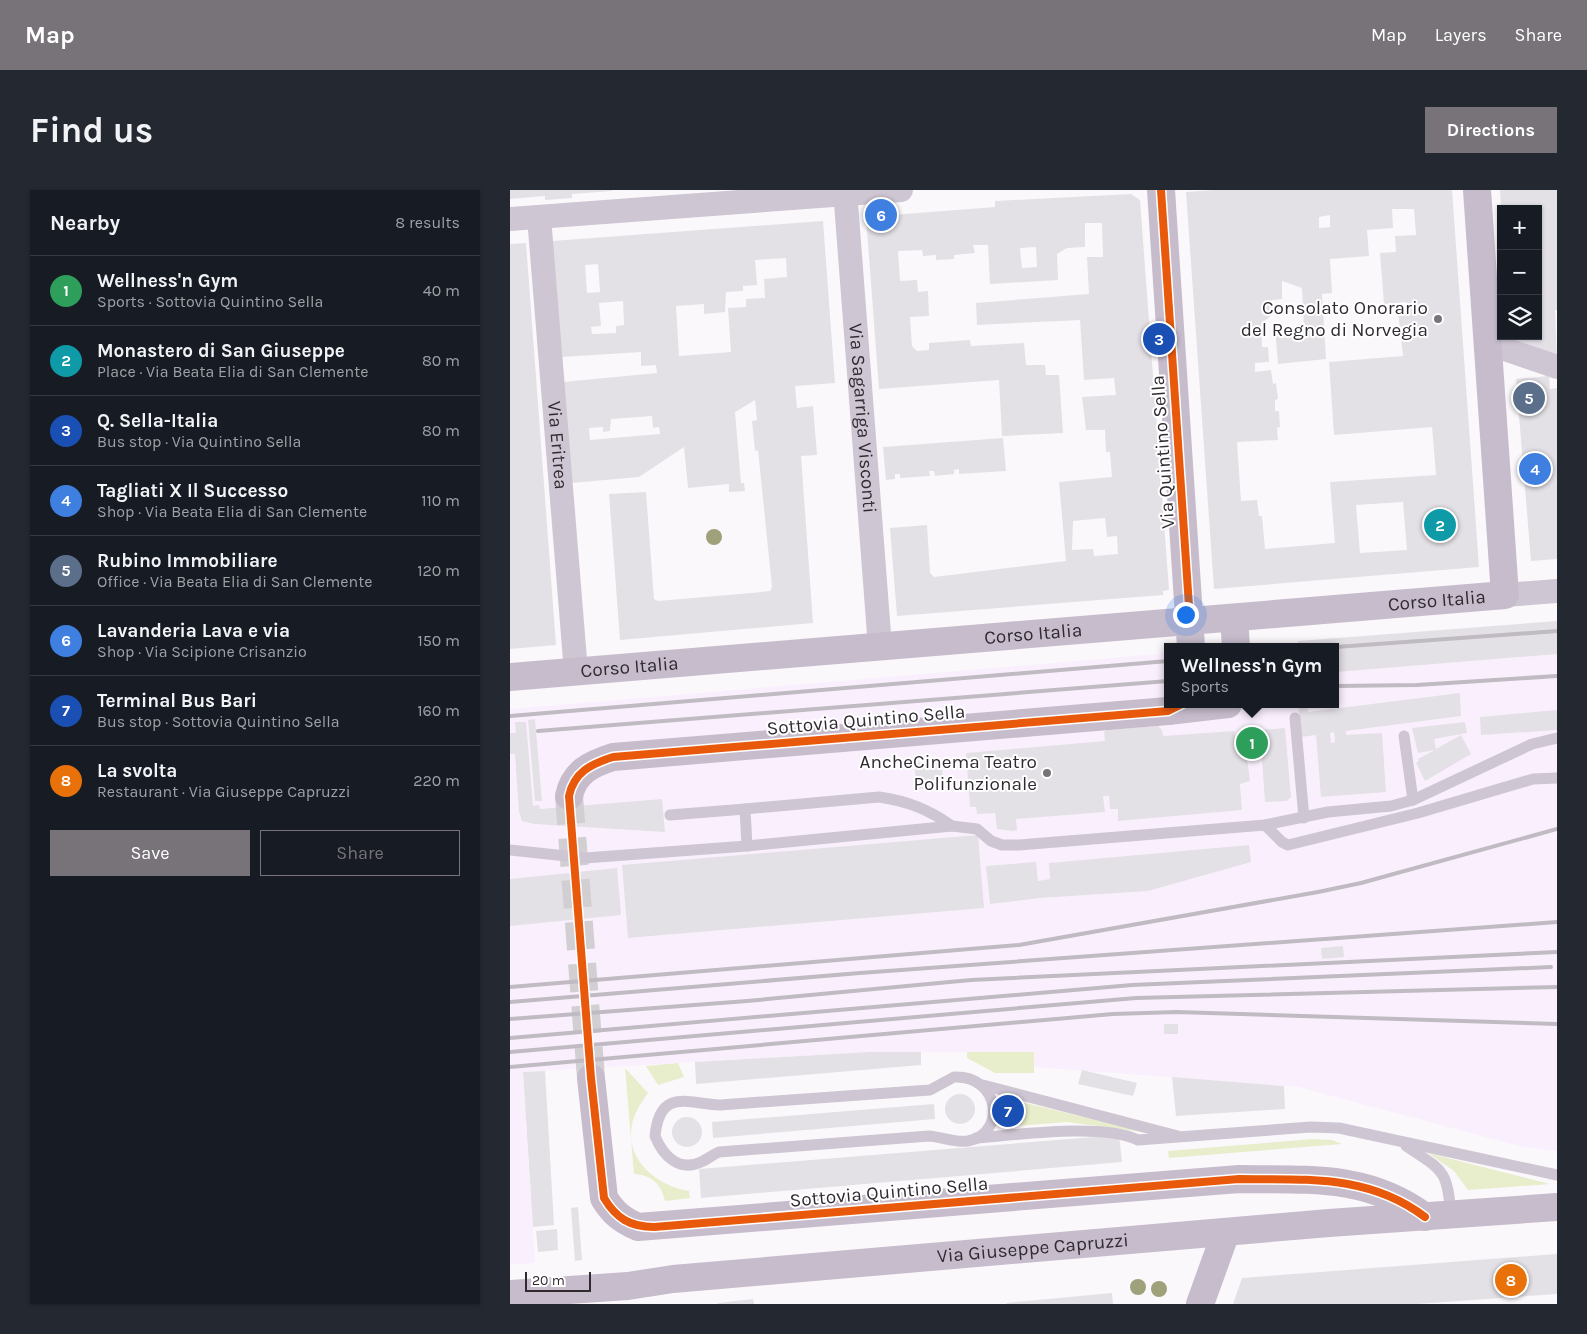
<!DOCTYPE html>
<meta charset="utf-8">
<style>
body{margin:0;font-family:Karla,sans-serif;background:#242831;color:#f1f3f6}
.controls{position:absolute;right:15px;top:15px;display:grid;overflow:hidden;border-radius:0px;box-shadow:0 1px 4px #0004}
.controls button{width:45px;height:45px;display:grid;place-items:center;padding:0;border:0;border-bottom:1px solid #363941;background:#171b24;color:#f1f3f6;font:25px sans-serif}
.scale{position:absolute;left:15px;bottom:12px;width:66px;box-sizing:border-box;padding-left:5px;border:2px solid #302b31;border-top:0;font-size:14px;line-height:18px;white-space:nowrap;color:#302b31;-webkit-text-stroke:4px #fff;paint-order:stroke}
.you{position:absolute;left:675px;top:424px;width:18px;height:18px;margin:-12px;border:4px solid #fff;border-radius:50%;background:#1a73e8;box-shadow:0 0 0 8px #1a73e833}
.badge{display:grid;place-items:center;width:32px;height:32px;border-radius:50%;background:#777378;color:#fff;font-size:16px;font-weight:700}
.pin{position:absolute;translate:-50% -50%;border:2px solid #fff;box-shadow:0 1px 5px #0006}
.popup{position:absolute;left:654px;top:453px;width:175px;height:65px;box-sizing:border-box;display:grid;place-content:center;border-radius:0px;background:#171b24;filter:drop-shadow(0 1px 4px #0005);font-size:16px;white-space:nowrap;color:#9ea1a6}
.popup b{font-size:19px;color:#f1f3f6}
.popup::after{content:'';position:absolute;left:50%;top:100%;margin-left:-10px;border:10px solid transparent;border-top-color:#171b24}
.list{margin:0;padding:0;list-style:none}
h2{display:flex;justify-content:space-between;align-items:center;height:65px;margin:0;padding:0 20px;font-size:21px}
h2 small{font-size:16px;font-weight:400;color:#9ea1a6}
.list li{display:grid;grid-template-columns:32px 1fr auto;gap:15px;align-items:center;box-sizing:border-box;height:70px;padding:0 20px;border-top:1px solid #363941}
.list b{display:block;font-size:19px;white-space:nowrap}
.list p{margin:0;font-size:16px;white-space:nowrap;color:#9ea1a6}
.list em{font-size:16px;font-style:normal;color:#9ea1a6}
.actions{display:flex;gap:10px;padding:15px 20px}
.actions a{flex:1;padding:11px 0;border:1px solid #777378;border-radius:0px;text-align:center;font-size:18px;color:#777378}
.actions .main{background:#777378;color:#fff}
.icon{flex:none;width:28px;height:28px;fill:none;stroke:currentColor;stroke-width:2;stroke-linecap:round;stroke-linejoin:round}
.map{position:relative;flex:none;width:1047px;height:1114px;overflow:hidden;border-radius:0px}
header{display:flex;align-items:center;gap:30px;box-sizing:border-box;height:70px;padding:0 25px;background:#777378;color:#fff}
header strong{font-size:24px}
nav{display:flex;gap:28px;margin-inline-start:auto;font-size:18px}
.intro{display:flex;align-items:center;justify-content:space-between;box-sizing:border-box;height:120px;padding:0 30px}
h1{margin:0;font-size:35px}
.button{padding:12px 22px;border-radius:0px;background:#777378;color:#fff;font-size:18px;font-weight:700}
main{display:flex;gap:30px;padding:0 30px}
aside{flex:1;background:#171b24;border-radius:0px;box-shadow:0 1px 4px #0004}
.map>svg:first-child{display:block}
.built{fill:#faf0fd}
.green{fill:#e8edcb}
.building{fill:#e4e1e6;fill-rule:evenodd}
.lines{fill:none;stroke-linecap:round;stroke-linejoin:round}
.secondary-tunnel{stroke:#d2cfd3;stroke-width:28;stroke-dasharray:28 14;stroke-linecap:butt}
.lane{stroke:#cfc6d3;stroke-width:11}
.street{stroke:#cfc6d3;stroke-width:24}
.secondary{stroke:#c7bccc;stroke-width:28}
.rail{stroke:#c0bac2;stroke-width:4}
.cycleway-casing{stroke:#fff;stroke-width:11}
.cycleway{stroke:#e8590c;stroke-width:8}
.tree{fill:#9ea179}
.poi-dot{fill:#777378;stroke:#fff;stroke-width:2}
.labels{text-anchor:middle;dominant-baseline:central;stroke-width:4;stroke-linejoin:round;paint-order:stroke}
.poi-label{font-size:19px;fill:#302b31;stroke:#fff;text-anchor:end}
.street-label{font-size:19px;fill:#302b31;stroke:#fff}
</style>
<header>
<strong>Map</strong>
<nav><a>Map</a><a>Layers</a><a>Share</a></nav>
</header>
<div class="intro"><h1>Find us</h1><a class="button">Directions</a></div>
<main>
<aside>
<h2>Nearby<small>8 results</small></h2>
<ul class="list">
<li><span class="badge" style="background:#2e9e5b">1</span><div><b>Wellness'n Gym</b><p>Sports · Sottovia Quintino Sella</p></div><em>40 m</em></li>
<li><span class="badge" style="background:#0f9aa8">2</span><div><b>Monastero di San Giuseppe</b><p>Place · Via Beata Elia di San Clemente</p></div><em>80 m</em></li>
<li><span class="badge" style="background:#1a4fb4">3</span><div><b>Q. Sella-Italia</b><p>Bus stop · Via Quintino Sella</p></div><em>80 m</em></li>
<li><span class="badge" style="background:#3f7fe0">4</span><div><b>Tagliati X Il Successo</b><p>Shop · Via Beata Elia di San Clemente</p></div><em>110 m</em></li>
<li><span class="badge" style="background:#5c6f8a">5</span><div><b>Rubino Immobiliare</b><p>Office · Via Beata Elia di San Clemente</p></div><em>120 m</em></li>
<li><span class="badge" style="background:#3f7fe0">6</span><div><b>Lavanderia Lava e via</b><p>Shop · Via Scipione Crisanzio</p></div><em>150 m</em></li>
<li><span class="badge" style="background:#1a4fb4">7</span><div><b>Terminal Bus Bari</b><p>Bus stop · Sottovia Quintino Sella</p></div><em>160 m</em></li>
<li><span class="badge" style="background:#e8710a">8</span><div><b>La svolta</b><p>Restaurant · Via Giuseppe Capruzzi</p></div><em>220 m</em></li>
</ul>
<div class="actions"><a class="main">Save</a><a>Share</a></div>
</aside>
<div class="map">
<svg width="1047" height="1114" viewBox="0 0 1047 1114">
<rect width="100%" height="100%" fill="#fbf8fc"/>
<polygon class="built" points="1047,431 1047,961 1013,957 788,897 524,877 524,862 359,862 13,882 25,1073 0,1075 0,519 658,463 658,514 826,514 826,457 725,457"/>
<g class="green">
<polygon points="457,862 524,862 524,883 485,883 457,868"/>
<polygon points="168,873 174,887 148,895 136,876"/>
<path d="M115,878l23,25c-7,10 -14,20 -16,32 -7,35 25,61 57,66l1,7 -25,3c-4,-18 -14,-26 -31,-27z"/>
<polygon points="495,908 640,943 557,932 495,937 497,919"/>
<polygon points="803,949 822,950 832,954 659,968 658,961"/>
<polygon points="918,963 1040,994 958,1000 944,981"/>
</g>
<g class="building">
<polygon points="0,0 102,0 102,1 62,4 62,8 35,10 35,6 0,9"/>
<path d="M704,0h238l27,377 -265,22 -28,-397zM882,19h22l2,26 -21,1 1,16 -16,1 4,51 22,-2 1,10h-9l5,44 -74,6 5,73 98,-8 4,48 -106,7 5,61 -70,6 -3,-33h-3l-2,-16 -16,1 -4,-59 41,-2 -1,-12 3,-1 -1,-16h-4v-11l3,-1 -2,-16 -3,1 -2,-14 -16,2v-9l14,-1 -1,-15h-6l-1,-23 12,-10 -1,-14 10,-1v-18l20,7 2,38 -29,2 3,36 48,-5 -4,-65 10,-1 -2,-34 39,-3 -2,-26 26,-2zM820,25v12l-11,1v-11zM893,312l4,48 -47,3 -4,-48z"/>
<polygon points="990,0 1047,0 1047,120 1045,120 1047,169 1000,155 1000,146 1028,146 1028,19 991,19"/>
<path d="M621,4l9,6 29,390 -6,1v4l-266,21 -7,-88 37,-3 3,48 4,4 132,-16 -7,-79 53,-5 -2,-25h-4l-1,-22h-19l-4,-33 34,-2 -2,-17 -30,2 -4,-60 -103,5 -1,-22 113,-9 -2,-37h16l-1,-34h-17v24l-18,1 -10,6 1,26 -68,4 -2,-39h-15l2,8 -21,2v4l-18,1v-5l-13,1 -1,-6 -24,1 2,30 17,-1 1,12 10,-1 1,25 -19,1 2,29 5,5 12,-1v-7l41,-3 1,6 53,-3 2,22h19l1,10h13l4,58 -61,3 -3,-56 -120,9 -13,-172 129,-10v-6zM526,57l1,20 -15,1 -2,-20zM595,328l2,19 10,-1 1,18 -24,2 -1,-7 -21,1 1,-29z"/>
<path d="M313,31l12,162 -40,3 2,22 16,-2 4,49 -16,1 12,167 -193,17 -11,-146 37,-2 8,107 4,2 93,-8 19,-2 2,-4 -14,-137 -3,1 -3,-30 5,-1 -2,-20 -20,12 6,71h3l1,8 -16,1v-8l-41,4 -4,-41 -45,30 -68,6 -8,-101 94,-9 -1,-8 -15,1v-14l-80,5 -9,-116zM276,68l1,19 -23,2 1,19 -19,1v8l-18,1 3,44 -52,4 -3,-50 28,-2v10l21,-2 1,-20 17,-1v-5l14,-1 -2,-25zM88,74l2,28 -13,1 -2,-28zM113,111l1,24 -8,1v7l-24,1 -1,-7 10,-1 -2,-23zM142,226l1,12 6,-1 1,7 -70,6 -1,-12 14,-1v5l7,-1 1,-12z"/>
<polygon points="16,53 46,455 0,459 0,54"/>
<polygon points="1039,186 1040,199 1047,198 1047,369 1021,371 1006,189"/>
<polygon points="493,248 496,281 449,284 449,279 444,280 444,284 425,286 424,281 419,281 420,286 390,288 390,284 385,284 385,289 376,290 373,257"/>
<polygon points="1047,431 1047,464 826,482 826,457 788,457 788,451"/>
<path d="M950,503l1,23 -115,15v4l36,-2 4,59 -65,5 -5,-62 -15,2 -3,-33h10v8zM824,542l1,10 -4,1 -1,-10z"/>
<polygon points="1047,520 1047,540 971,545 970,527"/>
<polygon points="25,529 32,611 25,611 18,530"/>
<polygon points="5,532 16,532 23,616 29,615 30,619 152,609 155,642 24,634 12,631 9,622 5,564 0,564 0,543 6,543"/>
<polygon points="955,532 957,543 924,549 926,559 951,545 961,564 915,591 906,573 909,571 908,569 925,560 908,563 902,538"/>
<polygon points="648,536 652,540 653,546 724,541 727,560 736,560 740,591 730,594 732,620 608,631 608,619 600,619 599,606 593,606 595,622 506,629 507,640 502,641 487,639 485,623 467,624 466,617 460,617 456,563 595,551 594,542 597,540"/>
<polygon points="775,538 781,607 777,611 755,612 750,540"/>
<polygon points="431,570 434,596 407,599 404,573"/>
<polygon points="468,645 474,718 118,748 112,675"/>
<polygon points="739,655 741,672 638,701 530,708 480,714 476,676 526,672 528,691 540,689 539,673"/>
<polygon points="107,678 111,725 0,736 0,689"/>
<polygon points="833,756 834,767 812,769 811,758"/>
<rect x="654" y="834" width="14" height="10"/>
<polygon points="359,862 411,862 411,875 186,894 185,872"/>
<polygon points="572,880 627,893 623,906 568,894"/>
<polygon points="35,881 44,1035 23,1037 13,882"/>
<polygon points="662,887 774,896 775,919 666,926"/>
<circle cx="450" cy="919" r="15"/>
<polygon points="424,914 425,929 203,948 202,932"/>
<circle cx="177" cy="942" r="15"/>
<polygon points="609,945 612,972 191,1008 189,979"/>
<polygon points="68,1017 72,1070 65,1071 61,1018"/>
<polygon points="47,1039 48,1060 28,1062 26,1041"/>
<polygon points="1047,1064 1047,1104 907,1114 723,1114 732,1088"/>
<polygon points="602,1103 603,1114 497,1114 496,1113"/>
<polygon points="243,1109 244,1114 208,1114 208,1113"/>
</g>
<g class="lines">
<polyline class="secondary-tunnel" points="59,606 81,888"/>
<g class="lane">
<polyline points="785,528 794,628"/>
<polyline points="894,546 903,610"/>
<polyline points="160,625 235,619"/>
<polyline points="755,635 772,652 778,655 908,623 1023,589 1047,588"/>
<path d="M237,656l-2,-37 134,-12c28,4 49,12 73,29"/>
<polyline points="0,660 75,668 237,656 442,636 467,639 481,651 492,655 509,655 755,635 818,622 881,616 903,610 1022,554 1047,548"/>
<path d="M444,887c46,-2 53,57 14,64 -13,2 -26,-4 -39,-5l-210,16c-7,3 -11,7 -18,10 -22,10 -38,-6 -46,-26 5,-49 33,-32 65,-31l210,-15z"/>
<polyline points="473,895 668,946"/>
<path d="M466,948c41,-3 126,-15 162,2l173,-13 28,1 218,47"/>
<path d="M896,956c37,25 41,22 45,69"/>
</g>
<g class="street">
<path id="s1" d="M335,0l35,457"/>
<path id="s2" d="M29,27l37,455"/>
<polyline points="0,29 391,0"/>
<polyline points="977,153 1047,177"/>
<polyline points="995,405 1047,401"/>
</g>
<g class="secondary">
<polyline points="651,0 681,457"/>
<polyline points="724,428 726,457"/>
<path id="s3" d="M0,487l995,-82 -28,-405"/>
<polyline points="658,521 718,514"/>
<path d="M59,606c5,-24 22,-32 44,-39l555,-46 14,-7"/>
<path d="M81,888l13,120c9,15 18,22 34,29l601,-48c68,1 129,-5 186,38"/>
<path id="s4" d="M0,1104l118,-8 45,-7 656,-56 228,-16"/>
<polyline points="690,1114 716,1042"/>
</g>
<g class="rail">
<polyline points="826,457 1047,441"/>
<polyline points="826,496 907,495 1047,486"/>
<polyline points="0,526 658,471"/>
<polyline points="28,541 658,491"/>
<polyline points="0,797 509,755 808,702 851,693 1047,639"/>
<polyline points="0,812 350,783 1047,732"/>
<polyline points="0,829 237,811 461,790 1047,762"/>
<polyline points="0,848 622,795 1041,777"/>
<polyline points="0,862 626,808 1047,797"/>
<polyline points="0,877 603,824 667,822 1047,834"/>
</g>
<g class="cycleway-casing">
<g id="cycleway">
<polyline points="651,0 680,431"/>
<path d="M672,514l-14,7 -555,46c-22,7 -39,15 -44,39l22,282 13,120c12,20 26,29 50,29l585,-48c68,1 129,-5 186,38"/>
</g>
</g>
<use href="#cycleway" class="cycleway"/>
</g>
<g class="tree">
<circle cx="204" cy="347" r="8"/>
<circle cx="628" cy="1097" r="8"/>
<circle cx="649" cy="1099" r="8"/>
</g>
<g class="poi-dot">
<circle cx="928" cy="129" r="5"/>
<circle cx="537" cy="583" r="5"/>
</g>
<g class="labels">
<g class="poi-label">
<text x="918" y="118">Consolato Onorario<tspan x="918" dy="22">del Regno di Norvegia</tspan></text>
<text x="527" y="572">AncheCinema Teatro<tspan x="527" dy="22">Polifunzionale</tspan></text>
</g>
<g class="street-label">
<text stroke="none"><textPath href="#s1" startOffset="229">Via Sagarriga Visconti</textPath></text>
<text stroke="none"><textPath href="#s2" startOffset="229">Via Eritrea</textPath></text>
<text transform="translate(653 262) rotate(-94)">Via Quintino Sella</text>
<text stroke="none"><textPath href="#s3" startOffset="930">Corso Italia</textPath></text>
<text stroke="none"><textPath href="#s3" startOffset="525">Corso Italia</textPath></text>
<text stroke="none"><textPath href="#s3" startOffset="120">Corso Italia</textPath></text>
<text transform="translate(356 530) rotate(-5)">Sottovia Quintino Sella</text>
<text transform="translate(379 1002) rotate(-5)">Sottovia Quintino Sella</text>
<text stroke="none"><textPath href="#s4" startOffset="525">Via Giuseppe Capruzzi</textPath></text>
</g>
</g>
</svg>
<div class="controls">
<button>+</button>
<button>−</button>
<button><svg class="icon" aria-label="layers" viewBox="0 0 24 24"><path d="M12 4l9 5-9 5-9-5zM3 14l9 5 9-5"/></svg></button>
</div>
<div class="scale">20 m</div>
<div class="you"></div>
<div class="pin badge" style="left:742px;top:553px;background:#2e9e5b">1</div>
<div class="popup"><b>Wellness'n Gym</b>Sports</div>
<div class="pin badge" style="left:930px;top:335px;background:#0f9aa8">2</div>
<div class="pin badge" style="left:649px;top:149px;background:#1a4fb4">3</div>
<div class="pin badge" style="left:1025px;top:279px;background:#3f7fe0">4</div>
<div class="pin badge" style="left:1019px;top:208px;background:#5c6f8a">5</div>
<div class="pin badge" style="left:371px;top:25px;background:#3f7fe0">6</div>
<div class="pin badge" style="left:498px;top:921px;background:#1a4fb4">7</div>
<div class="pin badge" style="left:1001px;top:1090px;background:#e8710a">8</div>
</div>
</main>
